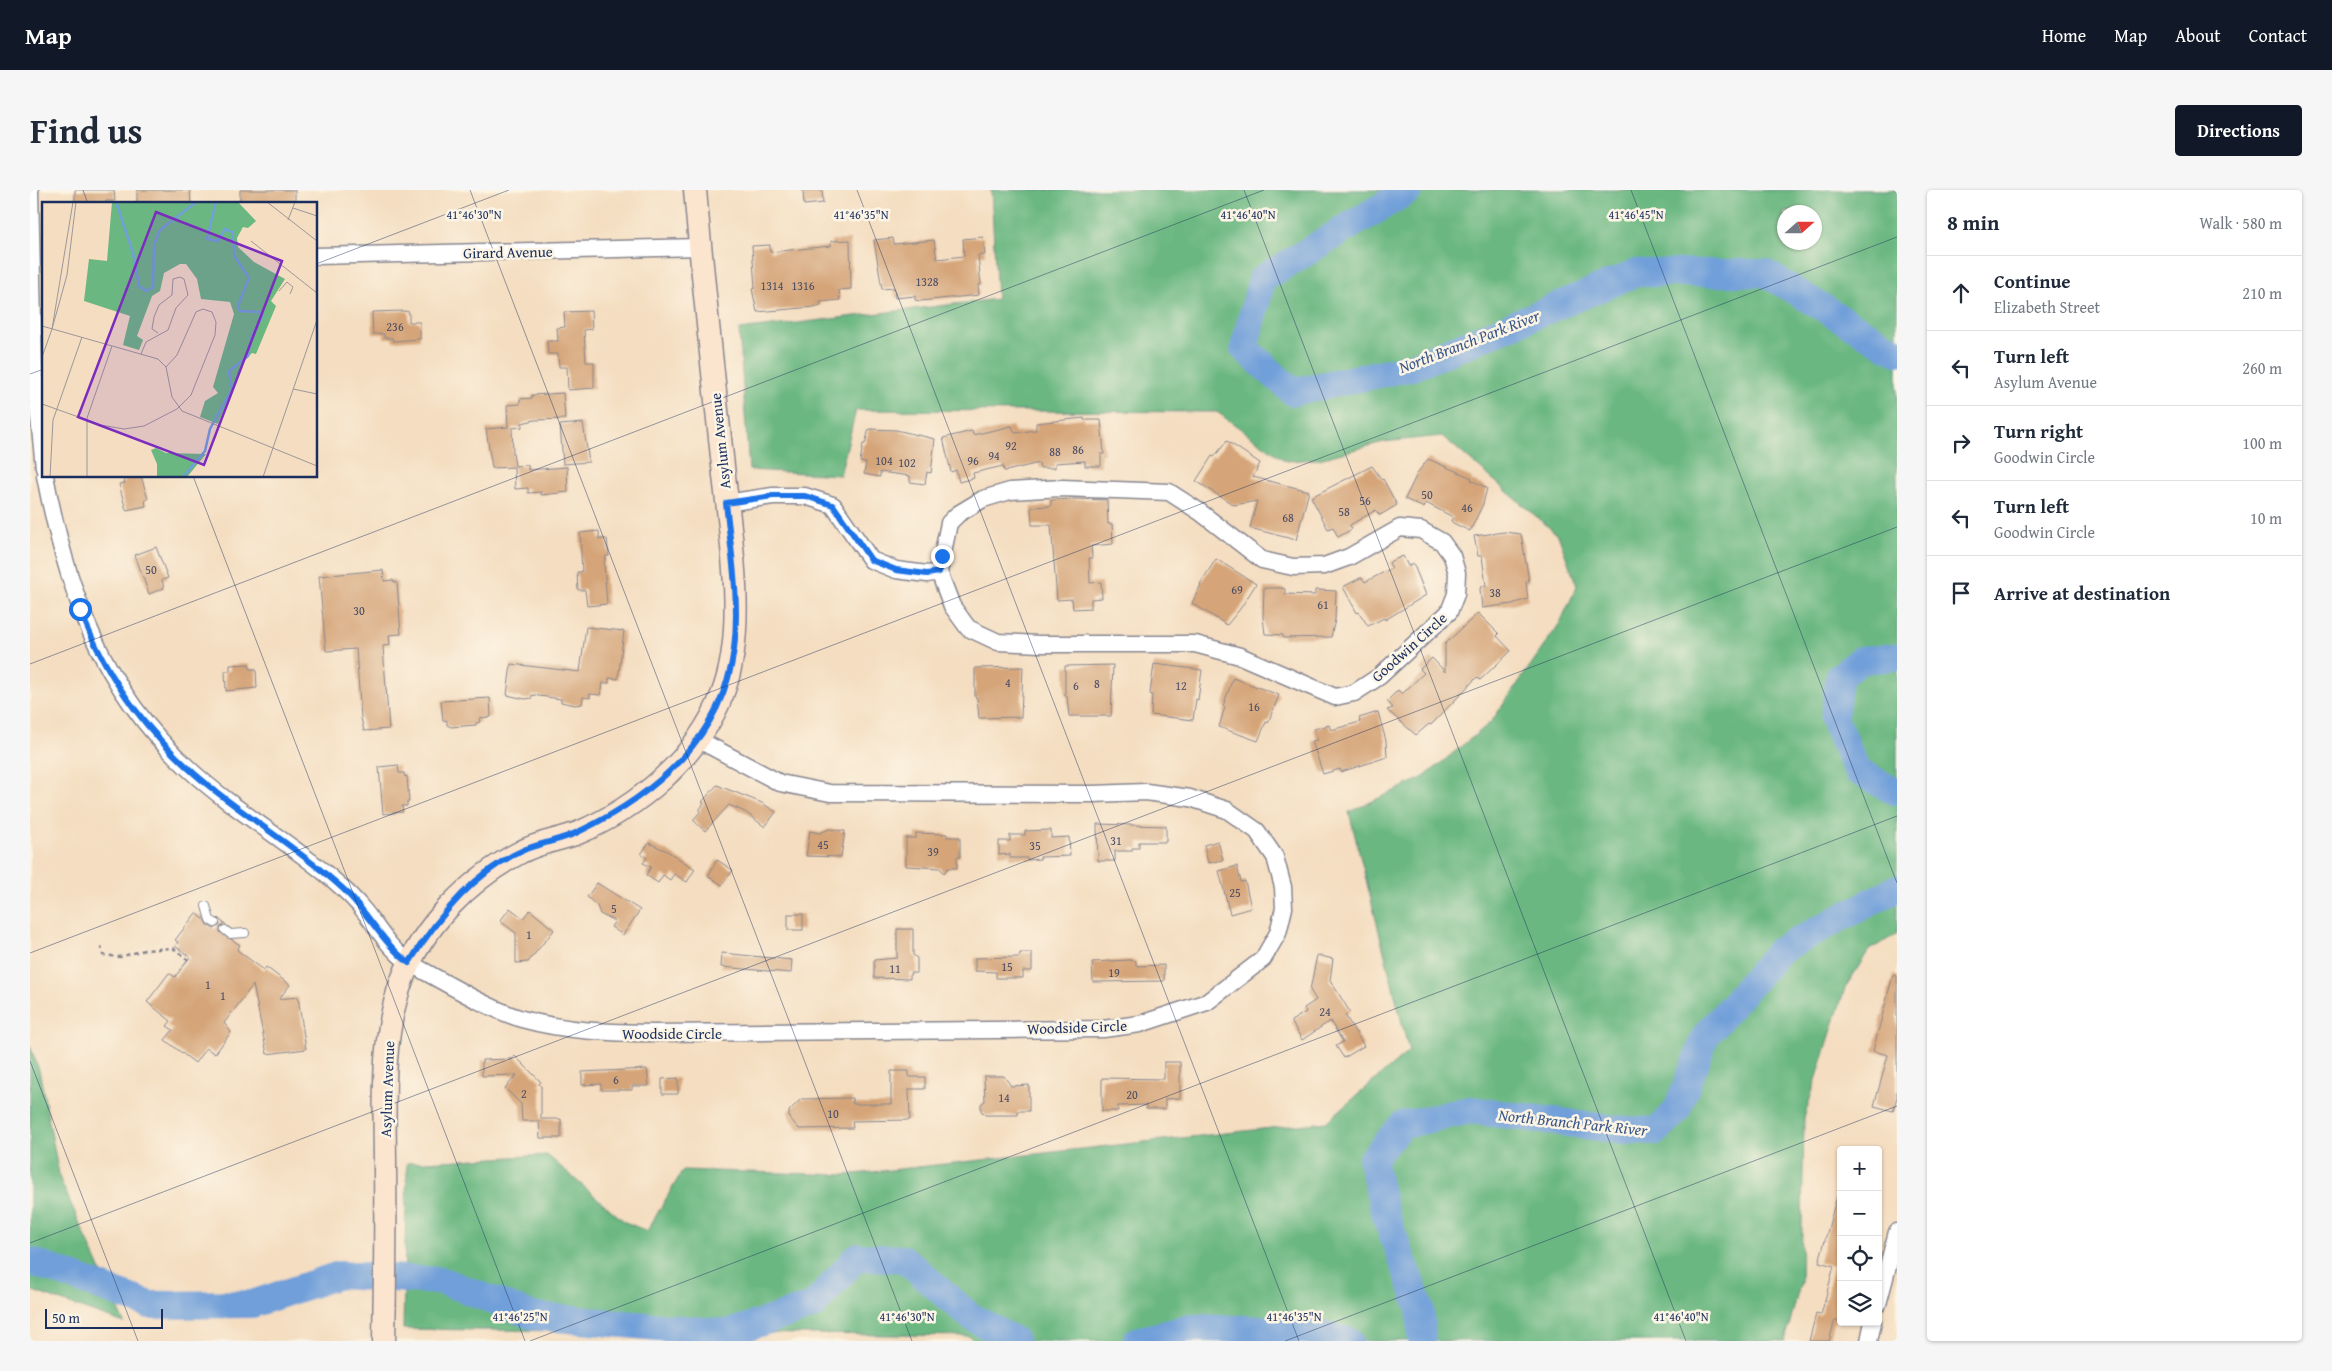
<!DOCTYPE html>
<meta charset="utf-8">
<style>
body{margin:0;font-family:"Gentium Book Plus",serif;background:#f6f6f7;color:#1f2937}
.controls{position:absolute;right:15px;bottom:15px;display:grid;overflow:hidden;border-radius:5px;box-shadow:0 1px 4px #0004}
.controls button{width:45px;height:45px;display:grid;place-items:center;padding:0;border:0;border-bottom:1px solid #e0e1e3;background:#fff;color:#1f2937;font:25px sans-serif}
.compass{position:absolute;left:1747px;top:15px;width:45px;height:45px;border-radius:50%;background:#fff;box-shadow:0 1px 4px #0004;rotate:69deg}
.scale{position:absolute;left:15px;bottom:12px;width:118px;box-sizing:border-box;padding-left:5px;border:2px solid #1b2f5e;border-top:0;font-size:14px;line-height:18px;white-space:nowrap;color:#1b2f5e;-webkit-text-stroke:4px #fcf5e5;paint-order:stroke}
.stop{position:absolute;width:15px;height:15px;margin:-11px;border:4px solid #1a73e8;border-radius:50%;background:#fff}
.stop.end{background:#1a73e8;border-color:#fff;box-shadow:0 1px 5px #0008}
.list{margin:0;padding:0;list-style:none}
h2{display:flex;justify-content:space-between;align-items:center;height:65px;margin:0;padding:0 20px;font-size:21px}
h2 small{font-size:16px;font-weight:400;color:#747a83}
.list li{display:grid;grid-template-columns:32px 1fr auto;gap:15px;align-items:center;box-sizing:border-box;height:75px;padding:0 20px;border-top:1px solid #e0e1e3}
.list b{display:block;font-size:19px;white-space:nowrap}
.list p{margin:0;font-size:16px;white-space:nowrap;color:#747a83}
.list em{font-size:16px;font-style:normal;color:#747a83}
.icon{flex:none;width:28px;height:28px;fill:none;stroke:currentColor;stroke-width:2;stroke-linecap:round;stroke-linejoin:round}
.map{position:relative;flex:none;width:1867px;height:1151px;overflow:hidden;border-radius:5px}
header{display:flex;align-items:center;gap:30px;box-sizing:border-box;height:70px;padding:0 25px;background:#111827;color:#fff}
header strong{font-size:24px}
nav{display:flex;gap:28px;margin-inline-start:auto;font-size:18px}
.intro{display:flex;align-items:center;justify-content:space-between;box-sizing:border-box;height:120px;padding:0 30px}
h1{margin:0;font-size:35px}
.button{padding:12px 22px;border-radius:5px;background:#111827;color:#fff;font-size:18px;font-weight:700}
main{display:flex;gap:30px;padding:0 30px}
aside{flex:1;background:#fff;border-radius:5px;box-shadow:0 1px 4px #0004}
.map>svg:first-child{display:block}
.forest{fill:#6ab781;stroke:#427370;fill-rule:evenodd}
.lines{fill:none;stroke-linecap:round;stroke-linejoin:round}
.river{stroke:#709fd9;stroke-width:28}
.building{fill:#d5a579}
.service-casing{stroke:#88868f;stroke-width:10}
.minor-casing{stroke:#88868f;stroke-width:19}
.secondary-casing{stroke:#88868f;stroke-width:25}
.path{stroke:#88868f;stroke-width:2.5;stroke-dasharray:4 4;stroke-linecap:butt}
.service{stroke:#fff;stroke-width:8}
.minor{stroke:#fff;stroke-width:16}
.secondary{stroke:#fce5cf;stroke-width:22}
.route{stroke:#1a73e8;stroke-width:6}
.ticks{fill:none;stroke:#1b2f5e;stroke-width:1;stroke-opacity:0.45}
.labels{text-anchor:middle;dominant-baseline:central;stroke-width:5;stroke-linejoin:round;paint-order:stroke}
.number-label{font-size:12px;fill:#4a4c65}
.street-label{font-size:15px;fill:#1b2f5e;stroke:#fcf5e5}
.water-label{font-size:16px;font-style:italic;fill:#395689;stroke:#fcf5e5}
.inset-river{fill:none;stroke:#709fd9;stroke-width:2.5}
.inset-road{fill:none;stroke:#9d9799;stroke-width:1}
.view{fill:#7b2cbf;fill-opacity:0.15;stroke:#7b2cbf;stroke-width:2.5}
.inset-edge{fill:none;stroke:#1b2f5e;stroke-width:2.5}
.ticks-label{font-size:12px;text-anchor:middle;fill:#1b2f5e;stroke:#fcf5e5;stroke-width:5;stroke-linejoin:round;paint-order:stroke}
</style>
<header>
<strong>Map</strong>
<nav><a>Home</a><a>Map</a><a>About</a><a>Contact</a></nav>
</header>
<div class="intro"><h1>Find us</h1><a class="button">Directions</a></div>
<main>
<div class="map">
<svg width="1867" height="1151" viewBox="0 0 1867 1151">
<rect width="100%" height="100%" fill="#fcf5e5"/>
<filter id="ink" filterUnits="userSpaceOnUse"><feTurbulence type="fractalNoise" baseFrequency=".02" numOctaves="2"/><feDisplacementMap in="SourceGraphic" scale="10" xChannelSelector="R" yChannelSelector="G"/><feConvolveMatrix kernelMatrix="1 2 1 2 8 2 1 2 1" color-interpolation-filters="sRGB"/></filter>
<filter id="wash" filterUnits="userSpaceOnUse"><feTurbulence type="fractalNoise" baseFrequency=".0096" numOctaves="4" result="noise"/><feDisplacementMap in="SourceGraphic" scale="20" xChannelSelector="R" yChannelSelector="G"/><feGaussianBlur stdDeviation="1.12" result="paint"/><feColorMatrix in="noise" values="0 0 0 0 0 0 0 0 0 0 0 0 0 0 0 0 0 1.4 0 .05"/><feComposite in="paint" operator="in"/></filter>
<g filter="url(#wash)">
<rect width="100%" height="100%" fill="#f4ddc0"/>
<g class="forest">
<path d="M961,0h906v744l-28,16 -24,38 -41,130 -3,163 -16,60h-811l-5,-5 -566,-7 4,-166 140,-8 78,67 22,9 36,-61 162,5 481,-53 83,-71 -60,-239 75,-35 67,-55 69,-99 17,-37 -19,-51 -116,-99 -59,6 -64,17 -33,2 -69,-49 -361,-2 -16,65 -91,-5 -10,-140 258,-31zM1754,22h30v30h-30z"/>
<polygon points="0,856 9,880 30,989 94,1133 0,1100"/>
</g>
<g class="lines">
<g class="river">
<polyline points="1379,0 1232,89 1214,158 1263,202 1382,177 1606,83 1735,83 1867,162"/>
<polyline points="1867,467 1830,470 1809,487 1804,529 1827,581 1864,601 1867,600"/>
<polyline points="0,1071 120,1115 222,1114 309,1085 413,1091 503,1126 698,1143 783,1116 827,1067 874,1069 940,1126 985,1151"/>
<polyline points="1106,1151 1160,1138 1275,1140 1319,1151"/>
<polyline points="1392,1151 1390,1118 1354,1021 1342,969 1372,935 1440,920 1592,940 1627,941 1647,920 1676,845 1750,760 1867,698"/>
</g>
</g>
<g id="blocks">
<g class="building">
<polygon points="45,0 84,0 85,11 76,11 76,14 45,12"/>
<polygon points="107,0 160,0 161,14 107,14"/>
<polygon points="210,0 265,0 265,11 210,13"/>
<polygon points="773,0 792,0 793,13 774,15"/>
<polygon points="953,47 955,65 948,65 951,95 948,95 949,105 890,111 885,110 885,106 865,108 864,98 852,99 844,50 863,48 864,54 904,50 907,69 934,66 933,49"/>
<polygon points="820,50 821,99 809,100 810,110 790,112 791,115 784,117 727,122 722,99 725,98 722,56 740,55 740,62 801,56 801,51"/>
<polygon points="374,121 379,122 379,132 390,132 390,149 363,151 362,148 354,148 354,144 343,144 342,122"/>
<polygon points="561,121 562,139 554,140 556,172 564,172 564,198 538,200 537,177 529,177 528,164 518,164 517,151 528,151 527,138 535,137 534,122"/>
<polygon points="533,203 535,229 505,230 492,233 492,237 482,238 483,263 485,276 498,275 498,280 537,277 538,302 511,305 511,302 498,303 498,298 485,299 484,277 462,278 456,239 478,237 477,215 490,214 490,209 502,208 502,205"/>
<polygon points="1054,228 1054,230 1071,230 1074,264 1071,264 1071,276 1055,276 1055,271 1025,273 1025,278 1010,278 1009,273 976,281 974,281 973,276 943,283 944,288 929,292 926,280 921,282 913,248 942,241 943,245 982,236 985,243 1006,240 1006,233"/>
<polygon points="553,233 559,272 533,274 530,235"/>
<polygon points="839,239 866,240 905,249 901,283 897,282 895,294 880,292 880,286 850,282 850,287 834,284 836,273 830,272 833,254 835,254"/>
<polygon points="1197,251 1230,273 1223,287 1279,301 1266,350 1220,338 1227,311 1204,315 1166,291 1182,266 1184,267"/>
<polygon points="1398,269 1442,288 1441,290 1457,298 1453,314 1440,341 1423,333 1421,331 1423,327 1396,313 1394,318 1375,309 1388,282"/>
<polygon points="1342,276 1352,290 1353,289 1367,315 1352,324 1349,325 1346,320 1320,335 1322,339 1308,347 1303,337 1298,339 1281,307"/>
<polygon points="93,286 111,286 118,309 115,310 116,316 96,320 89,294 95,293"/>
<polygon points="1046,309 1077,310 1078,334 1082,334 1083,354 1061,356 1062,368 1059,368 1060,393 1071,392 1072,408 1061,409 1061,418 1043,419 1042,409 1027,410 1021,335 1002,335 1001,317 1021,316 1021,310"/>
<polygon points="569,341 569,349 577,349 579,366 576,366 574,374 577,414 557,416 555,400 548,400 547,382 552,382 550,343"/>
<polygon points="1474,342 1491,344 1499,391 1496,392 1498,409 1482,414 1452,418 1450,399 1451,396 1456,396 1452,366 1448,366 1444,346"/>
<polygon points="126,357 138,388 132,390 134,398 119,404 105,365"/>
<polygon points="1373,366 1378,376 1383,373 1396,405 1355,430 1354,428 1338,436 1329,422 1327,423 1313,397 1330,388 1332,388 1335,392 1362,378 1359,373 1361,371"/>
<polygon points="1186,369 1226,394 1210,419 1197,435 1162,413 1171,395 1170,394"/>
<polygon points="353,380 354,391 363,390 364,392 367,392 371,444 359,445 360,455 353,456 359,539 334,541 331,528 326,459 296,461 289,386"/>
<polygon points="1234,398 1252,398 1255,399 1255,404 1285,405 1285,400 1288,400 1306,401 1305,430 1301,447 1253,448 1253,445 1235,444 1233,427"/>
<polygon points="1448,423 1469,444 1467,446 1481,461 1450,490 1447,487 1401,535 1399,534 1386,545 1357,520 1363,518 1357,511 1368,500 1372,504 1394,483 1390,479 1402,468 1415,482 1415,454"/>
<polygon points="556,437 594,441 588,489 579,488 579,493 573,493 571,505 560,504 560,508 553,507 552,514 545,515 531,512 531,509 502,505 502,508 495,509 477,505 481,474 550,482"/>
<polygon points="219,474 220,479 226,479 227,498 196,501 195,481 200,481 200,475"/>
<polygon points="1124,474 1172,480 1168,510 1166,509 1163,530 1121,525 1122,505 1120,504"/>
<polygon points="1083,475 1081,526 1039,526 1037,506 1035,506 1035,476"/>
<polygon points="993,477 991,527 949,528 947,508 945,507 945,478"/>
<polygon points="1203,488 1249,505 1238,533 1236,532 1228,551 1189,537 1195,517 1193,516"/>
<polygon points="460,508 461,527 449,528 450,532 446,533 446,535 421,537 417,535 417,530 413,531 411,511"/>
<polygon points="1348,522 1356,551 1357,567 1311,582 1310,579 1293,584 1282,551 1287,550 1284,539 1299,535 1301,540 1330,532 1329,528"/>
<polygon points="368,575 369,583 374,583 375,587 377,586 379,612 377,612 377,616 372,616 373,622 353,624 349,577"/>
<polygon points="687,595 732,613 746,622 735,637 715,622 699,615 675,641 663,630 670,622 670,619 674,613 672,612"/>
<polygon points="1067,634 1136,636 1136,652 1109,652 1109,658 1102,658 1102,661 1085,661 1085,671 1068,671"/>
<polygon points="799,639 815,641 811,667 776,666 780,641 790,643"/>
<polygon points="1021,640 1021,648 1039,647 1040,666 1010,667 1010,669 997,670 997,668 980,668 980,664 969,665 969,651 980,651 980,645 995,645 995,641"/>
<polygon points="886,643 917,644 917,647 930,647 930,667 927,667 927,678 918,678 914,683 910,678 876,676 876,648 886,648"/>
<polygon points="1188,651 1193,670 1178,673 1174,655"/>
<polygon points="619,653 637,661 665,679 657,692 644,684 640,690 633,685 628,693 616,685 621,677 613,673 617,668 611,664"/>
<polygon points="687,670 703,680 692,695 678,686"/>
<polygon points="1207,676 1211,692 1215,691 1221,718 1200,724 1189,681"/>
<polygon points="567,693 610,720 593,745 581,737 585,731 570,724 567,716 557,707"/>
<polygon points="480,718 493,728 500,720 524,740 498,772 486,773 486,743 470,731"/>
<polygon points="166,723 174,729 177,735 184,739 190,735 188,728 196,735 190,737 190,742 210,755 207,760 234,780 236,777 260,795 249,809 268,807 276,859 237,864 223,795 194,833 201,842 185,864 176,858 165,873 135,850 143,840 137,836 141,831 117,812 139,783 145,787 160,767 145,756 148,752 145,750"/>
<rect x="758" y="724" width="15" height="16"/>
<polygon points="867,739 883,739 883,765 887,768 887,783 880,783 880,789 844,788 844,770 867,768"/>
<polygon points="692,763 762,770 761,783 691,777"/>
<polygon points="990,763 1002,763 1002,781 993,781 993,788 966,788 966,782 945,781 945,768 989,767"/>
<polygon points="1287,765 1303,769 1300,790 1320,822 1315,825 1334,856 1314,868 1306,856 1313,852 1300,831 1272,850 1261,831 1276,822 1274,818 1286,810 1280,800"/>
<polygon points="1099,770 1106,771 1106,776 1134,775 1134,791 1063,792 1062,772"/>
<polygon points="1863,785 1867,786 1867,907 1863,921 1844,916 1858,865 1843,861"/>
<polygon points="485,866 511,892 509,894 511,896 511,929 531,929 531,948 510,948 509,931 492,931 491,914 475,898 487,885 452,886 452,870 481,869"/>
<polygon points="1134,872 1150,872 1150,908 1135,909 1135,919 1116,919 1116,915 1088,916 1088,921 1072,921 1072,888 1134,889"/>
<polygon points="617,879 619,896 602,896 602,900 571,900 571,894 552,895 552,882"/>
<polygon points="861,881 879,881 879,887 895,887 895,899 879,899 880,930 822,931 823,938 769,939 759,927 759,921 771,909 822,908 823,914 861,914"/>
<polygon points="954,886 974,886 981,896 999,895 999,921 988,921 988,925 955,925 951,921 951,914 955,911"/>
<polygon points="648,888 648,904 632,904 632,889"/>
<polygon points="1807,1006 1811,1007 1811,1131 1805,1130 1799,1151 1779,1151 1786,1124 1791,1125 1804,1076 1789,1072"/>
</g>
</g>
</g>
<g filter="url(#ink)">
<use href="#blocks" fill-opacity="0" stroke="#88868f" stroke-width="1"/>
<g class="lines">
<g class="service-casing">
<g id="service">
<polyline points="176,716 180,730 185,733"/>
<polyline points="195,740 200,744 215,743"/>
</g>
</g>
<g class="minor-casing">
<g id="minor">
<polyline points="0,0 4,177 14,278"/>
<polyline points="286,66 670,57"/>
<path d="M15,286c22,114 56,213 144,293 43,40 96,70 141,108 13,11 25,22 35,35 15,19 23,35 44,51 34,18 77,45 113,56 43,12 88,14 132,14l449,-4 37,-5 67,-22 56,-43 15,-26 6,-25 -1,-21 -8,-30 -18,-26 -30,-21 -37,-12 -44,-6 -54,2 -262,-1 -50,-10 -81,-43"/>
<polyline points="696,313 743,306 775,306 803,315 841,370 866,380 897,384 909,382 922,416 938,438 968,452 1009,454 1165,454 1210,466 1305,507 1324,503 1350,486 1419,422 1426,404 1427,383 1422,366 1412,352 1391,340 1370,338 1319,367 1294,376 1263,377 1232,370 1170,322 1139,302 1032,298 980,301 953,309 928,324 919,333 909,382"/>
<polyline points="1848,1114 1867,1042"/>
<polyline points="1839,1151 1843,1132"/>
</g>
</g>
<g class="secondary-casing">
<path id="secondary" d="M354,1151c1,-57 2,-114 1,-172 0,-63 -5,-129 17,-189 20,-54 69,-102 119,-128 18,-10 38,-12 57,-19 61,-26 119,-75 144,-138 26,-65 8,-160 1,-229 -10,-92 -20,-184 -28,-276"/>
</g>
<polyline class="path" points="71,756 73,765 90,767 114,760 143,758 158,770"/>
<use href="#service" class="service"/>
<use href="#minor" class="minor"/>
<use href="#secondary" class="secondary"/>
</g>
</g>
<g class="lines" filter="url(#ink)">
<path class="route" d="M50,419c27,72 74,134 134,181 42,33 87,61 127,97 26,23 40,55 68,76 28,-45 67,-93 117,-114 18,-7 37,-9 54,-18 75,-36 143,-94 154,-182 6,-48 -3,-98 -8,-146l47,-7h32l28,9 38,55 25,10 31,4 12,-2 3,-16"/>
</g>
<path class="ticks" d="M53,0l5,14M440,0l442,1151M827,0l442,1151M1214,0l442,1151M1601,0l266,693M286,74l193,-74M0,184l14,-5M163,286l332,865M0,474l1234,-474M0,763l1867,-716M0,871l108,280M0,1053l1867,-716M500,1151l1367,-525M1255,1151l612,-235"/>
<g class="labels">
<g class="number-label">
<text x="897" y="91">1328</text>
<text x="742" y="95">1314</text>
<text x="773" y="95">1316</text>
<text x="365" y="136">236</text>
<text x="981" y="255">92</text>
<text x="1048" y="259">86</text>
<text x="1025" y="261">88</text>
<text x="964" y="265">94</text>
<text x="854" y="270">104</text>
<text x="943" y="270">96</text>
<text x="877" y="272">102</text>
<text x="1397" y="304">50</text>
<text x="1335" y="310">56</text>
<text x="1437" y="317">46</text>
<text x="1314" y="321">58</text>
<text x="1258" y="327">68</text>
<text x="121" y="379">50</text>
<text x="1207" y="399">69</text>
<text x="1465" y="402">38</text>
<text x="1293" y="414">61</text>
<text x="329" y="420">30</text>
<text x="978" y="492">4</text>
<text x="1067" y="493">8</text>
<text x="1046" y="495">6</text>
<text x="1151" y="495">12</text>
<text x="1224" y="516">16</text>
<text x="1086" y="650">31</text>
<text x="793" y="654">45</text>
<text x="1005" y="655">35</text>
<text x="903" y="661">39</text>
<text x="1205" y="702">25</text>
<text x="584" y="718">5</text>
<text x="499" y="744">1</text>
<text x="977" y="776">15</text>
<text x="865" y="778">11</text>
<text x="1084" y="782">19</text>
<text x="178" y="794">1</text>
<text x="193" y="805">1</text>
<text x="1295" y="821">24</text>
<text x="586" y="889">6</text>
<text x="494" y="903">2</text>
<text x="1102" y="904">20</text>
<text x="974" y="907">14</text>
<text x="803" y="923">10</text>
</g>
<g class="street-label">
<text transform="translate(478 62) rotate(-1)">Girard Avenue</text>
<text transform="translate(690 251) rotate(-96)">Asylum Avenue</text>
<text transform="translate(1379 457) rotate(-42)">Goodwin Circle</text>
<text transform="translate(1047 837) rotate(-2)">Woodside Circle</text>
<text x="642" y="843">Woodside Circle</text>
<text transform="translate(357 899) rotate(-88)">Asylum Avenue</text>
</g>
<g class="water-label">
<text transform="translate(1439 151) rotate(-21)">North Branch Park River</text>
<text transform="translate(1543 932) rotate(6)">North Branch Park River</text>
</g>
</g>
<g transform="translate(12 12)">
<rect width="275" height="275" fill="#f4ddc0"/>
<path d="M70,0h126l18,19 -8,7 -5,-1 -6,11 1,9 16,15 31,17 -14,22 5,5 -20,48 -4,-1 -9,9 -25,62 -18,-7 5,-16 13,-8 -5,-6 21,-73 -4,-12 -29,-3 -4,-20 -11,-15h-6l-16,9 -4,18 -8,5 -15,40 6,4 -4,10 -16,-5 7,-29 -46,-15 5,-42 18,2zM114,246l10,5 40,1 -19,23h-30v-13l-6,-14z" fill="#6ab781"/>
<path class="inset-river" d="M74,0l17,51 6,33 7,5 7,-4 1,-42 6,-15 36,-28M141,275l22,-26 5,-22 22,-40 -3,-18 19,-15 3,-18 12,-23 -4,-3 -19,-1 -2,-5 11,-28 -14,-21 -3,-25 -7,-3 -7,12 -11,-2 9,-37"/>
<path class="inset-road" d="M225,0l50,39M251,6l24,8M246,18l7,-18M209,39l66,52M237,89l8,-9 6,5 -3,7M0,124l116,33 8,8 6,30 10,14 135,55M10,127l15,-54 9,-73M99,152l5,-12 22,-12 8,-22 12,-13 -4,-16 -4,-2 -7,2 -1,16 -13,10 -5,12 -2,12 6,4M0,155l10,-28 21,-127M251,187l24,5M0,202l59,21 23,4 20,-3 33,-17 14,-14 24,-60 1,-13 -4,-10 -9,-3 -7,3 -19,43 -11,12M8,275l3,-57 29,-83M45,275v-59l25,-72M221,275l54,-157"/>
<path class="view" d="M114,10l126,49 -78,204 -126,-48z"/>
<rect width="275" height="275" class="inset-edge"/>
</g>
<g class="ticks-label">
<text x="1218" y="29">41°46'40"N</text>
<text x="1606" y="29">41°46'45"N</text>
<text x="444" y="29">41°46'30"N</text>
<text x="831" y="29">41°46'35"N</text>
<text x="490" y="1131">41°46'25"N</text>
<text x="877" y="1131">41°46'30"N</text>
<text x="1264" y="1131">41°46'35"N</text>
<text x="1651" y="1131">41°46'40"N</text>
</g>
</svg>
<div class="controls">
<button>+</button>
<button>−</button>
<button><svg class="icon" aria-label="locate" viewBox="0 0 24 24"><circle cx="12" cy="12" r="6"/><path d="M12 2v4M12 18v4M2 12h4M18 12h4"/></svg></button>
<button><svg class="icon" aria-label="layers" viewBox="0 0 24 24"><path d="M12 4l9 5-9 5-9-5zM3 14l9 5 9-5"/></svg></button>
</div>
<svg class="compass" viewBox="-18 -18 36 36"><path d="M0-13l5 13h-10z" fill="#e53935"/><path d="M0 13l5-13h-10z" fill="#747a83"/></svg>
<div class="scale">50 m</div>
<div class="stop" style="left:50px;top:419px"></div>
<div class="stop end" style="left:912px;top:366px"></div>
</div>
<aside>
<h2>8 min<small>Walk · 580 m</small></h2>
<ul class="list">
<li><svg class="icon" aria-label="ahead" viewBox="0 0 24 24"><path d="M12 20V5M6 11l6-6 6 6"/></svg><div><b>Continue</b><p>Elizabeth Street</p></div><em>210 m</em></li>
<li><svg class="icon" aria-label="left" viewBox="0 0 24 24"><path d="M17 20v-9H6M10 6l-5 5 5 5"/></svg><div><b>Turn left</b><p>Asylum Avenue</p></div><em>260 m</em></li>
<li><svg class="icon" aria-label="right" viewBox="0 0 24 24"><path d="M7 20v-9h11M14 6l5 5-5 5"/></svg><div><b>Turn right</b><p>Goodwin Circle</p></div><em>100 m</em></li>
<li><svg class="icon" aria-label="left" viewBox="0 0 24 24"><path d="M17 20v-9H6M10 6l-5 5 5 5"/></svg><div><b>Turn left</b><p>Goodwin Circle</p></div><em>10 m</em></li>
<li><svg class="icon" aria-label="arrive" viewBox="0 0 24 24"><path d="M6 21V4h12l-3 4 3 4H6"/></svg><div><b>Arrive at destination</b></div></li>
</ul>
</aside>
</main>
